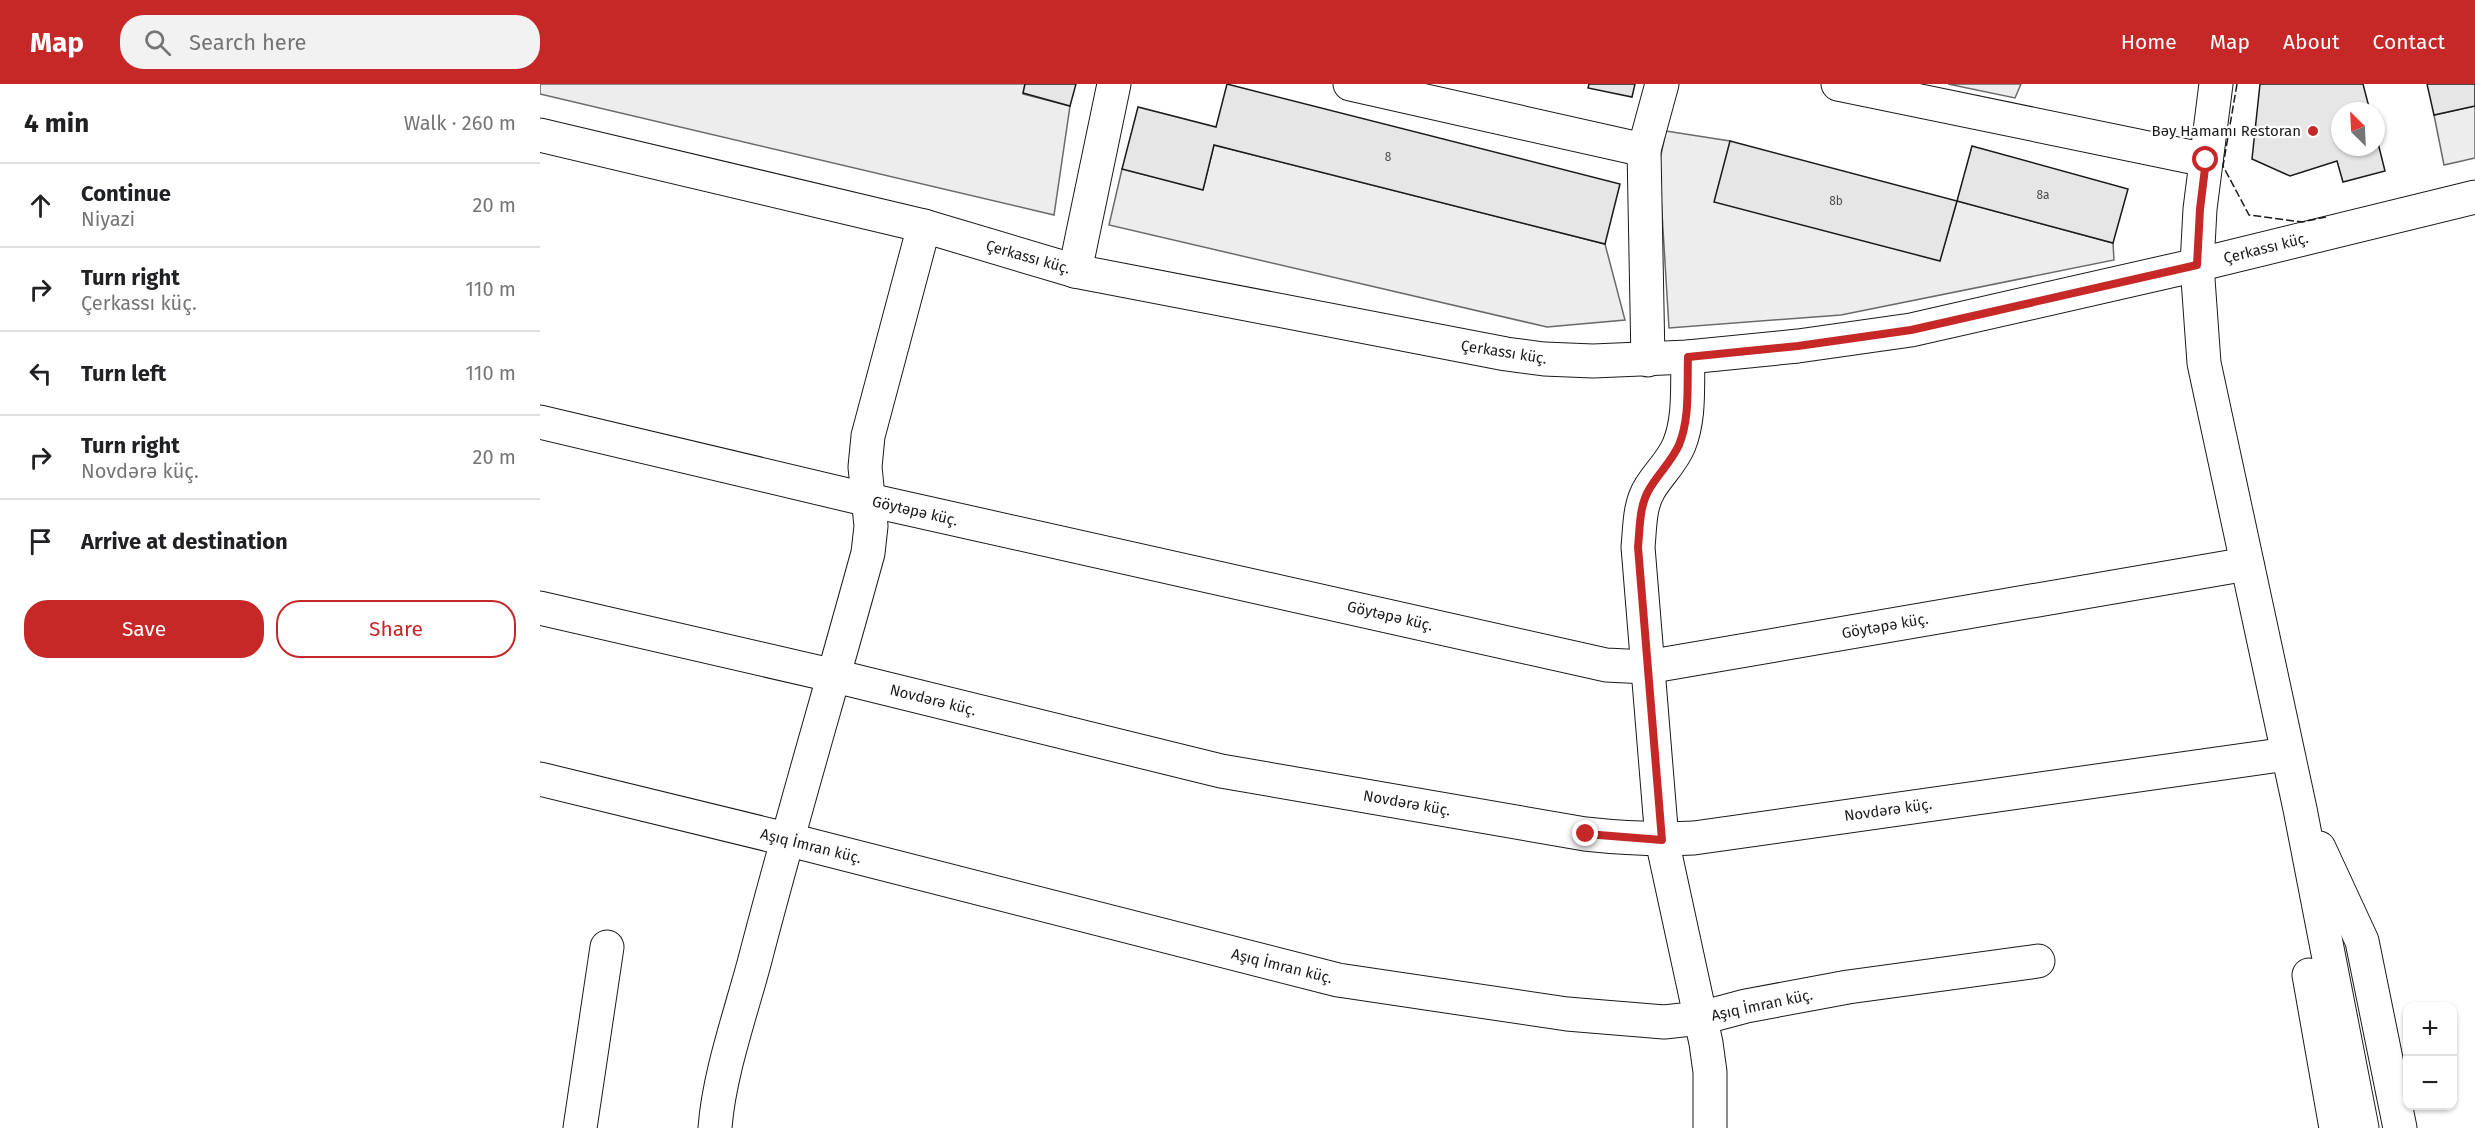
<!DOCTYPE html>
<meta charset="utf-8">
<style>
body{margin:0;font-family:"Fira Sans",sans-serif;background:#f2f2f2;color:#202124}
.controls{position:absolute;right:18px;bottom:18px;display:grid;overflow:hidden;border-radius:12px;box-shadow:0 2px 4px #0004}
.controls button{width:54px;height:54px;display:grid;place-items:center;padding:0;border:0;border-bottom:2px solid #e0e0e0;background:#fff;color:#202124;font:30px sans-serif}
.compass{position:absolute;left:1791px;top:18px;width:54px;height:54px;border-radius:50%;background:#fff;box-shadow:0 2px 4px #0004;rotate:336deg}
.stop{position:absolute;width:18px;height:18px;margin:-14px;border:4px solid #c62828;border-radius:50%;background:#fff}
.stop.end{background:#c62828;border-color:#fff;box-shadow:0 2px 6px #0008}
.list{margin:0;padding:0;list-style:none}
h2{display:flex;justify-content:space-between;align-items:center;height:78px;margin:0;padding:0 24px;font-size:26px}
h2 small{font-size:20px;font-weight:400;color:#757577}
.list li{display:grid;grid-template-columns:39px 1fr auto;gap:18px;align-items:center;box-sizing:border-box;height:84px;padding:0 24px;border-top:2px solid #e0e0e0}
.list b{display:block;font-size:22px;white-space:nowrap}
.list p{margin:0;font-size:20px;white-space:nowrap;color:#757577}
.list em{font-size:20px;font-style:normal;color:#757577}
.actions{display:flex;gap:12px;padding:18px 24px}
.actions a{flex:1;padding:14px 0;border:2px solid #c62828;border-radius:24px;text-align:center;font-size:21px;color:#c62828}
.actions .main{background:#c62828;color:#fff}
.icon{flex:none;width:33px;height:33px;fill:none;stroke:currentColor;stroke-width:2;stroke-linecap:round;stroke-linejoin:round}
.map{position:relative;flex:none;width:1935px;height:1044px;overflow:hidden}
header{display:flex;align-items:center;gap:36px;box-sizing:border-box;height:84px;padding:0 30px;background:#c62828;color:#fff}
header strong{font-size:28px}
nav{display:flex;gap:33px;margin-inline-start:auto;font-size:21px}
.search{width:420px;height:54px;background:#f2f2f2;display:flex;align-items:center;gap:15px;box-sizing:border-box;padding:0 21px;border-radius:24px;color:#757577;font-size:22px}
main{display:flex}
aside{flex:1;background:#fff}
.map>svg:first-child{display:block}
.built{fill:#ededed;stroke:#6a6a6a;stroke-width:1.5}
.building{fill:#e6e6e6;stroke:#1a1a1a;stroke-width:1.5}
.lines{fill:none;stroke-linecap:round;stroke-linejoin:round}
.minor-casing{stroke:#1a1a1a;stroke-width:35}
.minor{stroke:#fff;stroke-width:33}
.fence{stroke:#1a1a1a;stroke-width:1.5;stroke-dasharray:8 3;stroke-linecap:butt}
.route{stroke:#c62828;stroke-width:8}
.poi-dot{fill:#c62828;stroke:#fff;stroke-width:2}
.labels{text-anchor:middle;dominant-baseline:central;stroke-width:4.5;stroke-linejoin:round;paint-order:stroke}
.number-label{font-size:12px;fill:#4d4d4d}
.poi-label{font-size:15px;fill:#1a1a1a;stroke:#fff;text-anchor:end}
.street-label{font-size:15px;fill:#1a1a1a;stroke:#fff}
</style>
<header>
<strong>Map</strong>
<div class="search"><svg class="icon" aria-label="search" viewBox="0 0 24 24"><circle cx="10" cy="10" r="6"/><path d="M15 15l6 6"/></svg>Search here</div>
<nav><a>Home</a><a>Map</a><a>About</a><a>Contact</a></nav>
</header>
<main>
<aside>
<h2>4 min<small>Walk · 260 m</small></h2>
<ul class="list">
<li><svg class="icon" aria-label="ahead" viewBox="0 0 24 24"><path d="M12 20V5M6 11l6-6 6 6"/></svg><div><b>Continue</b><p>Niyazi</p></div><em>20 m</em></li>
<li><svg class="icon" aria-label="right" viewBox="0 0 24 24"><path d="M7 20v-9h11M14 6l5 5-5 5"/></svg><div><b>Turn right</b><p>Çerkassı küç.</p></div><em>110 m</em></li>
<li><svg class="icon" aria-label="left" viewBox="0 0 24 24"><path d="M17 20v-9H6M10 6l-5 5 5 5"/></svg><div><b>Turn left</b></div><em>110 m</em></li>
<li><svg class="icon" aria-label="right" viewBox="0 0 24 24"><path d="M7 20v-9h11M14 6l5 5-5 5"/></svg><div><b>Turn right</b><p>Novdərə küç.</p></div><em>20 m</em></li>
<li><svg class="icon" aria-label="arrive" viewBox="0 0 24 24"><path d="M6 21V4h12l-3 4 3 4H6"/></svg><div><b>Arrive at destination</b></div></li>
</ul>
<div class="actions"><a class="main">Save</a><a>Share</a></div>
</aside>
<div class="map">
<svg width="1935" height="1044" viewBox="0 0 1935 1044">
<rect width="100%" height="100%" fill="#fff"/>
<g class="built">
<polygon points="0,0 485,0 483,10 530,22 514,131 0,10"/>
<polygon points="1408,0 1481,0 1475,14"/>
<polygon points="1935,22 1935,74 1904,81 1894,31"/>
<polygon points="1126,47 1190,57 1400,176 1417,117 1573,159 1574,176 1301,231 1129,244 1119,80"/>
<polygon points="674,61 1065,160 1085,236 1007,243 569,141 582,85 663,105"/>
</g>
<g class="building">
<polygon points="485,0 536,0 530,22 483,9"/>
<polygon points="687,0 1080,100 1065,160 674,61 663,106 582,85 598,23 676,43"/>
<polygon points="1049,0 1095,0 1092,13 1048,4"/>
<polygon points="1720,0 1823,0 1830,27 1800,27 1800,63 1836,63 1836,51 1845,87 1803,98 1797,77 1750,92 1712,75"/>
<polygon points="1887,0 1935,0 1935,22 1894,31"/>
<polygon points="1190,57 1417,117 1400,177 1174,118"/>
<polygon points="1432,62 1588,105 1573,159 1417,117"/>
</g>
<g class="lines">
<g class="minor-casing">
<g id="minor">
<polyline points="810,0 1104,66 1108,276"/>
<polyline points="1298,0 1666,76"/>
<polyline points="1676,0 1660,125 1657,181 1664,279 1760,725 1822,1044"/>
<polyline points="0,51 384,142 535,187 966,270 1004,275 1053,277 1148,273 1258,262 1371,246 1657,181 1935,113"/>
<polyline points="1104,66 1122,0"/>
<polyline points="535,187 574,0"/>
<path d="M1148,273c-1,30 2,61 -9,88 -7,17 -20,28 -29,43 -11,17 -10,40 -12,59l24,293 44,203 4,29v56"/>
<polyline points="0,338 329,416 1066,581 1107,583 1707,480"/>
<path d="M0,524l295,68 386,95 364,63c37,4 72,6 109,4l593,-84"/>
<polyline points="0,695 246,755 798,896 1027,930 1124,938 1161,934 1206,922 1308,903 1498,877"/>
<polyline points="1779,764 1822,857 1860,1044"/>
<polyline points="1769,891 1796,1044"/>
<polyline points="40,1044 67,863"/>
<path d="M175,1044c4,-55 27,-118 41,-172 35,-135 75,-268 112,-403l3,-27 -6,-59 3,-31 56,-210"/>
</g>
</g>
<use href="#minor" class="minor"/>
<polyline class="fence" points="1697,0 1683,82 1709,131 1762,138 1786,133"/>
</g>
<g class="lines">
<path class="route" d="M1046,750l76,6 -24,-293c2,-19 1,-42 12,-59 9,-15 21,-26 29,-43 11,-27 8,-58 9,-88l110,-11 113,-16 286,-65 3,-56 6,-49"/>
</g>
<circle class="poi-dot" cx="1773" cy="47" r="6"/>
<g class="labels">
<g class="number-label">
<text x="848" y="73">8</text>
<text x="1503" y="111">8a</text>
<text x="1296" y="117">8b</text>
</g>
<g class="poi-label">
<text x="1761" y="47">Bәy Hamamı Restoran</text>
</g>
<g class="street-label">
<text transform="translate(1726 164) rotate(-14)">Çerkassı küç.</text>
<text transform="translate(488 173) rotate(16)">Çerkassı küç.</text>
<text transform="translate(964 268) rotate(9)">Çerkassı küç.</text>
<text transform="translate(375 427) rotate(13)">Göytəpə küç.</text>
<text transform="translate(850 532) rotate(13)">Göytəpə küç.</text>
<text transform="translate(1345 542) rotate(-10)">Göytəpə küç.</text>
<text transform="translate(393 616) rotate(14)">Novdərə küç.</text>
<text transform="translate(867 719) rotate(10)">Novdərə küç.</text>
<text transform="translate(1348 726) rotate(-8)">Novdərə küç.</text>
<text transform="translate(271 762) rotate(14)">Aşıq İmran küç.</text>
<text transform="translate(742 882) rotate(14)">Aşıq İmran küç.</text>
<text transform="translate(1222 921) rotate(-12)">Aşıq İmran küç.</text>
</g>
</g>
</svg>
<div class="controls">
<button>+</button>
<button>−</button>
</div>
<svg class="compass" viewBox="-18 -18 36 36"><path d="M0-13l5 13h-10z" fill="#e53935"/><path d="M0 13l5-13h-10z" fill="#757577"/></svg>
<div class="stop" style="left:1666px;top:76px"></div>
<div class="stop end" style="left:1046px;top:750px"></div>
</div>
</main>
